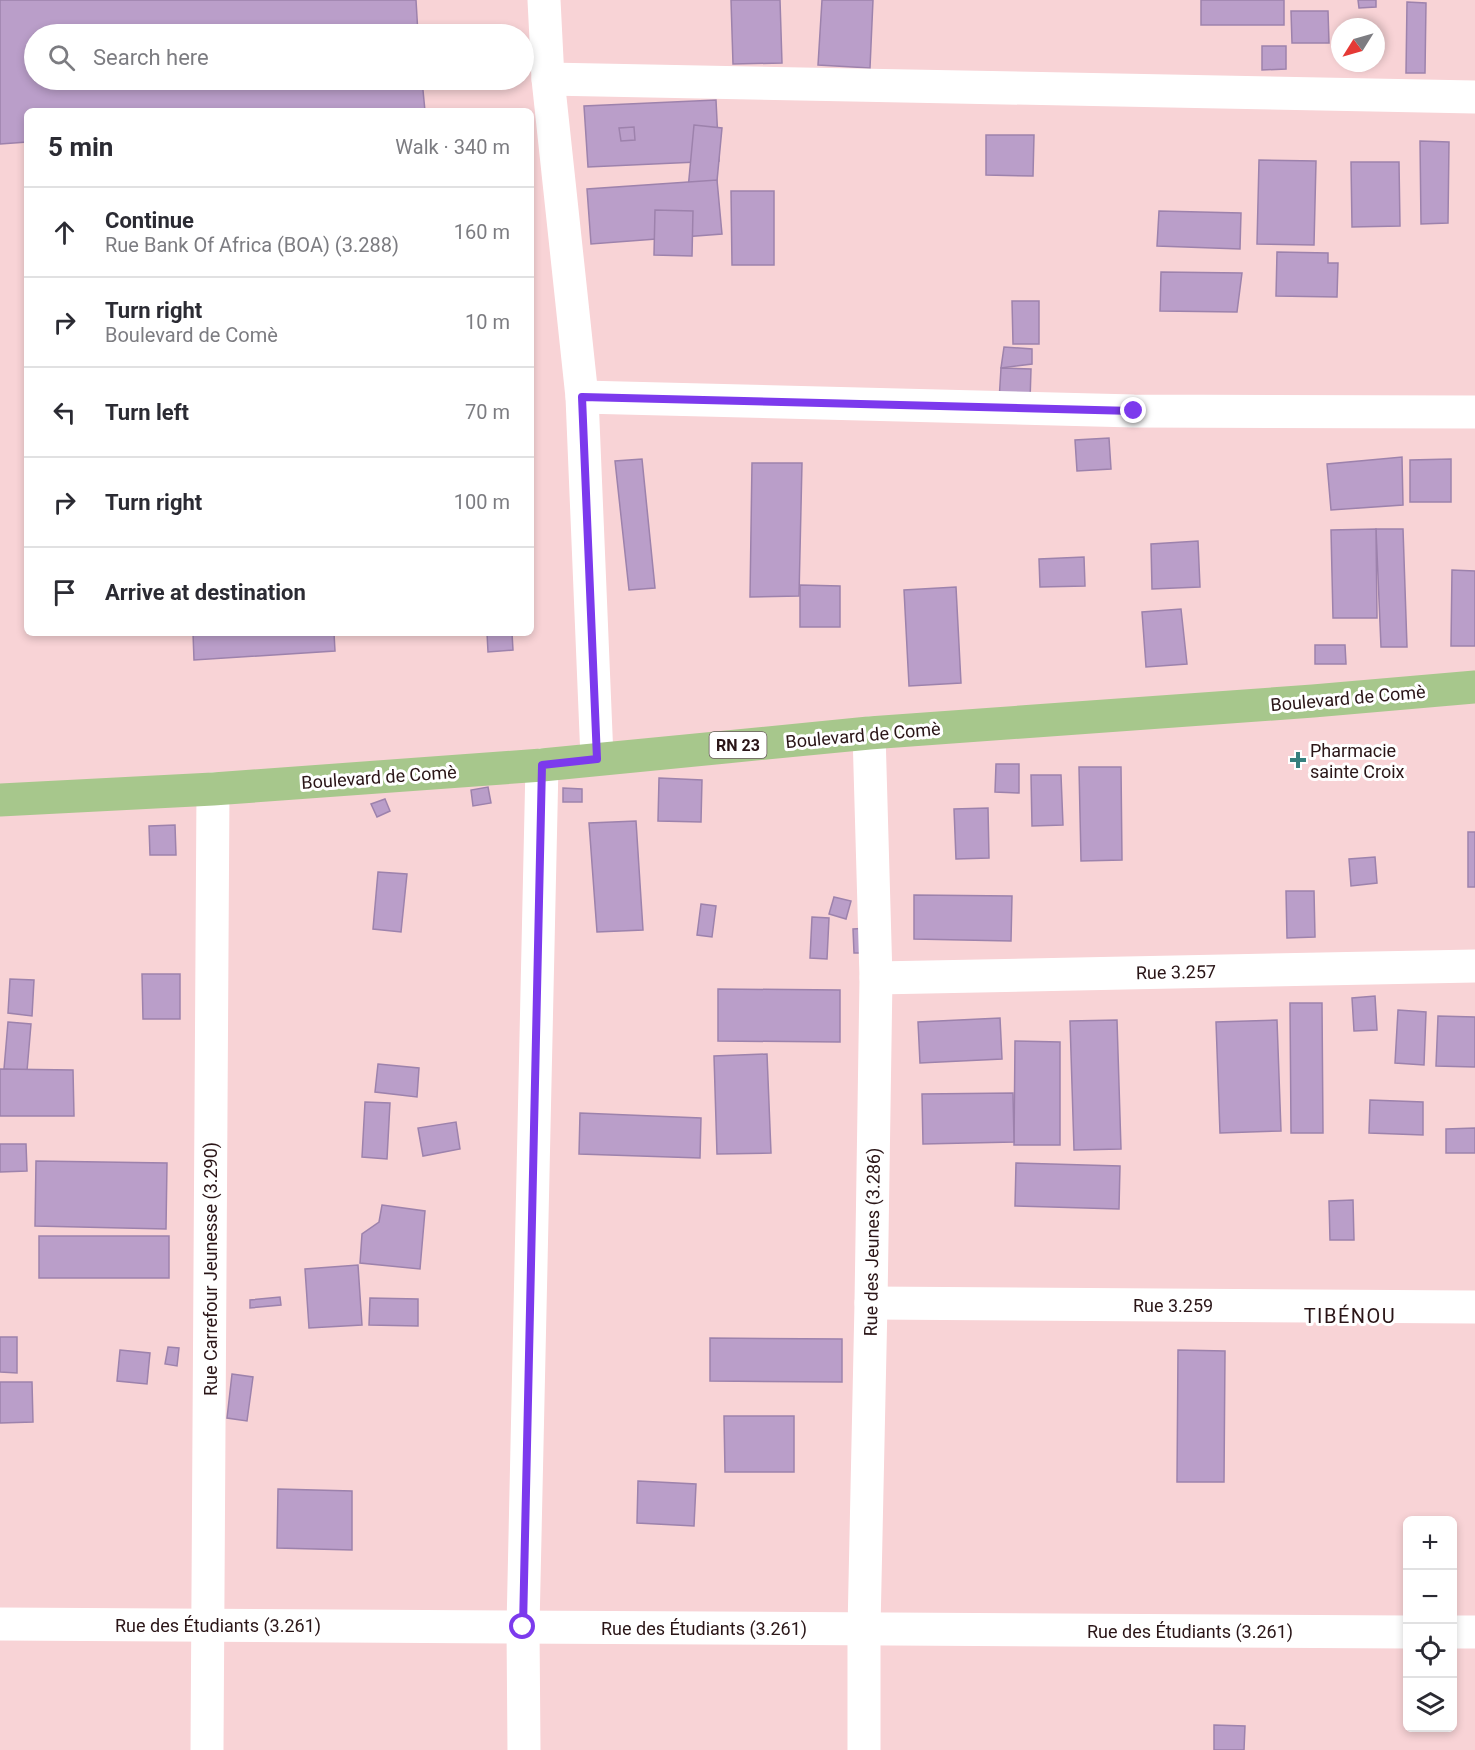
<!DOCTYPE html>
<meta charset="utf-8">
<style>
body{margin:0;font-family:Roboto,sans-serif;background:#f2f2f3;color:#2b2b33}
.controls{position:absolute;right:18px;bottom:18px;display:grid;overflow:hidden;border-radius:9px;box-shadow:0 3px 9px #0003}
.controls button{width:54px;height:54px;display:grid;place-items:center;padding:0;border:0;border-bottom:2px solid #e1e1e2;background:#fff;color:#2b2b33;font:30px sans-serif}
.compass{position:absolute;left:1331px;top:18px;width:54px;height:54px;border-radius:50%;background:#fff;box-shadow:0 3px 9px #0003;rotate:233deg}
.stop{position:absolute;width:18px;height:18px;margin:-14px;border:4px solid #7c3aed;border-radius:50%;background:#fff}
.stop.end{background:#7c3aed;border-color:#fff;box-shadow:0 2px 6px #0008}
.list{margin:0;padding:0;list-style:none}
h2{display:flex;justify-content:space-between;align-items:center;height:78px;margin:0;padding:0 24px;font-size:26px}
h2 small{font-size:20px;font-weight:400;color:#7c7c81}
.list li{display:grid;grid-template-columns:39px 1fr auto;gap:18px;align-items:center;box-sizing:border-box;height:90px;padding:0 24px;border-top:2px solid #e1e1e2}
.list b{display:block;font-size:22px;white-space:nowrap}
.list p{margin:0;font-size:20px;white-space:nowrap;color:#7c7c81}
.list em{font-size:20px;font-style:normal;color:#7c7c81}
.icon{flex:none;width:33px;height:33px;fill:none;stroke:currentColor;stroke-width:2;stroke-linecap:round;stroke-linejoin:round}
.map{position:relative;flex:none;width:1475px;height:1750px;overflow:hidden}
.search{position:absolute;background:#fff;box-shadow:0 3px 9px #0003;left:24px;top:24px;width:510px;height:66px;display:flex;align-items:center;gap:15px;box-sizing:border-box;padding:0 21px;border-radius:33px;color:#7c7c81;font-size:22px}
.panel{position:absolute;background:#fff;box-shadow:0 3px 9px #0003;left:24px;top:108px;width:510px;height:528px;border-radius:9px}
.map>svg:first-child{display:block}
.building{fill:#ba9ec9;stroke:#9d82ac;stroke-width:1.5}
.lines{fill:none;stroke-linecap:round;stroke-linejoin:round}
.minor{stroke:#fff;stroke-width:33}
.major{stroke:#a7c78c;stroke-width:33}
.route{stroke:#7c3aed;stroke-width:8}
.poi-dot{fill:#37807e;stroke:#fff;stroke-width:2}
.labels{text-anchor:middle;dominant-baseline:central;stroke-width:6;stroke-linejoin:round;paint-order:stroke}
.shield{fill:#fff;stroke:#6a5b5d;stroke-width:1.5}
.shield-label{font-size:16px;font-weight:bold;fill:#2a1517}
.street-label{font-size:18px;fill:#2a1517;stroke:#fff}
.poi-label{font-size:18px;fill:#2a1517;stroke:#fff;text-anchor:start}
.neighbourhood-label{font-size:20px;letter-spacing:1.5px;fill:#2a1517;stroke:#fff}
</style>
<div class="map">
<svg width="1475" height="1750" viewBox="0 0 1475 1750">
<rect width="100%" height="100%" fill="#f8d3d6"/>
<g class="building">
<polygon points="0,0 416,0 418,34 34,34 34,80 422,80 425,111 27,111 27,142 0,144"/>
<polygon points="731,0 780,0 782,63 733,64"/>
<polygon points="822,0 873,0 870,68 818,65"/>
<rect x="1201" y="0" width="83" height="25"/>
<polygon points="1358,0 1376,0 1376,7 1359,8"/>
<polygon points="1407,2 1426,3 1425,73 1406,73"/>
<polygon points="1291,11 1328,11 1329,43 1292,43"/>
<polygon points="1262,46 1286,46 1286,69 1262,70"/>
<polygon points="716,100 719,161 588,167 584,106"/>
<polygon points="694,125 722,128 715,202 687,200"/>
<polygon points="634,127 635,140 621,141 619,128"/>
<polygon points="986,135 1034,135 1033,176 986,175"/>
<polygon points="1420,141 1449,142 1448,223 1421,224"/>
<polygon points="1259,160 1316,161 1314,245 1257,244"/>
<polygon points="1351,162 1399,162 1400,226 1352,227"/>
<polygon points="717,180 722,234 591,244 587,189"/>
<polygon points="731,191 774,191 774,265 732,265"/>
<polygon points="655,210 693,211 692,256 654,255"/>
<polygon points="1159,211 1241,213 1240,249 1157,246"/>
<polygon points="1277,252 1328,253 1328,263 1338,263 1337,297 1276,296"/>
<polygon points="1161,272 1242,273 1237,312 1160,311"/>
<polygon points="1012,301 1039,301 1039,344 1013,344"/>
<polygon points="1004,347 1032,349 1032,364 1001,368"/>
<polygon points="1001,368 1031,369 1030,401 999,401"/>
<polygon points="1109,438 1111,469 1077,471 1075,440"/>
<polygon points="1402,457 1403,505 1331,510 1327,464"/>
<polygon points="642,459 655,588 629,590 615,461"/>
<polygon points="1451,459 1451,502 1410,502 1410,460"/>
<polygon points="752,463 802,463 799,596 750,597"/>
<polygon points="1376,529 1403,529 1407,647 1381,647"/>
<polygon points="1376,529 1377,618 1333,618 1331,530"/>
<polygon points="1198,541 1200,587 1152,589 1151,544"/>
<polygon points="1084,557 1085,586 1040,587 1039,559"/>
<polygon points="1452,570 1475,571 1475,646 1451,646"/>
<polygon points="800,585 840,586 840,627 800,627"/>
<polygon points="956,587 961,683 909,686 904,590"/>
<polygon points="1181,609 1187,664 1146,667 1142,612"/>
<polygon points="193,633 334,633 335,651 194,660"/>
<polygon points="487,633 512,633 513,650 488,652"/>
<polygon points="1315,645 1345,645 1346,664 1315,664"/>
<polygon points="996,764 1019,764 1019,793 995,792"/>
<polygon points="1079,767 1121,767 1122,860 1081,861"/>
<polygon points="1031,775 1061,775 1063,825 1032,826"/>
<polygon points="659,778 702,780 701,822 658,821"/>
<polygon points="488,787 491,803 473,806 471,790"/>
<polygon points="563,788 582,789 582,802 563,802"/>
<polygon points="385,799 390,811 377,817 371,804"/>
<polygon points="988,808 989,858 956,859 954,809"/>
<polygon points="636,821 643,930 597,932 589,823"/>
<polygon points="175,825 176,855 150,855 149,826"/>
<rect x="1468" y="832" width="7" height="55"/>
<polygon points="1375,857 1377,883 1351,886 1349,859"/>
<polygon points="378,872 407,874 401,932 373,929"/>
<polygon points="1286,891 1314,891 1315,937 1287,938"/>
<polygon points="914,895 1012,896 1011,941 914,939"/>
<polygon points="834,897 851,901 846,919 829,914"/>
<polygon points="701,904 716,906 712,937 697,935"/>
<polygon points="812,917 829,918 827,959 810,958"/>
<polygon points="870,928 871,953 854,953 853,929"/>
<polygon points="142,974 180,974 180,1019 143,1019"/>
<polygon points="10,979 34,980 32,1016 8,1013"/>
<polygon points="718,989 840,990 840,1042 718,1041"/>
<polygon points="1375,996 1377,1030 1354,1031 1352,998"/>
<polygon points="1290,1003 1322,1003 1323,1133 1291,1133"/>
<polygon points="1398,1010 1426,1012 1424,1065 1395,1063"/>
<polygon points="1438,1016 1475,1017 1475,1067 1436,1066"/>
<polygon points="1000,1018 1002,1059 920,1063 918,1022"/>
<polygon points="1117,1020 1121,1149 1074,1150 1070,1021"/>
<polygon points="1277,1020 1281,1131 1220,1133 1216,1022"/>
<polygon points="8,1022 31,1024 27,1071 4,1069"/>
<polygon points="1015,1041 1060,1042 1060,1145 1014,1145"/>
<polygon points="767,1054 771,1153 717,1154 714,1056"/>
<polygon points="378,1064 419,1068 417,1097 375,1092"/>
<polygon points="0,1069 73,1070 74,1116 0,1116"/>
<polygon points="1013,1093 1014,1142 923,1144 922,1094"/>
<polygon points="1370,1100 1423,1102 1423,1135 1369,1133"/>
<polygon points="365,1102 390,1103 387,1159 362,1157"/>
<polygon points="580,1113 701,1118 700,1158 579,1154"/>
<polygon points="456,1122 460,1149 423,1156 418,1128"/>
<polygon points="1475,1128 1475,1153 1446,1153 1446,1129"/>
<polygon points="0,1144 26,1144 27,1171 0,1172"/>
<polygon points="36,1161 167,1163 166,1229 35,1226"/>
<polygon points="1016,1163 1120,1166 1119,1209 1015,1206"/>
<polygon points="1353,1200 1354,1240 1330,1240 1329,1201"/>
<polygon points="382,1205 425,1211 420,1269 360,1263 362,1234 379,1222"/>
<rect x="39" y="1236" width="130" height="42"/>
<polygon points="358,1265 362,1325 309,1328 305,1269"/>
<polygon points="280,1297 281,1305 250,1308 250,1300"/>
<polygon points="370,1298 418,1299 418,1326 369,1325"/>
<polygon points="0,1337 17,1337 17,1373 0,1372"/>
<polygon points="710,1338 842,1339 842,1382 710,1381"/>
<polygon points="168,1347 179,1348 177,1366 165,1364"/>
<polygon points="120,1350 150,1353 147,1384 117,1381"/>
<polygon points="1178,1350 1225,1351 1224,1482 1177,1482"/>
<polygon points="232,1374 253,1377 247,1421 227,1418"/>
<polygon points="0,1382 32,1382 33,1422 0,1423"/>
<polygon points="724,1416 794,1416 794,1472 725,1472"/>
<polygon points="638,1481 696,1484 694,1526 637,1523"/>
<polygon points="278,1489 352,1491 352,1550 277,1548"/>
<polygon points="1214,1725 1245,1726 1244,1750 1214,1750"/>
</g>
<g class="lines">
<g class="minor">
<polyline points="544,0 548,79 582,397 597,758"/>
<polyline points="548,79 1475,97"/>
<polyline points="582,397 1134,411 1475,412"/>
<polyline points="876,978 1475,966"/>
<polyline points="871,1303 1475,1307"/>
<polyline points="0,1624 1408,1632"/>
<polyline points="1452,1632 1475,1632"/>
<polyline points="207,1750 213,789"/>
<polyline points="524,1750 523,1627 542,765"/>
<polyline points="864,1750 864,1629 871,1303 876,978 869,733"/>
</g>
<polyline class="major" points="0,800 213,789 542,765 869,733 1313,701 1475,687"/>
</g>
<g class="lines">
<polyline class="route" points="523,1627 542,765 597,759 582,397 1134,411"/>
</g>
<path class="poi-dot" d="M1295 751h6v6h6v6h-6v6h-6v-6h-6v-6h6z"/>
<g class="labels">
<rect class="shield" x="709.5" y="732" width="57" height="26" rx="4.5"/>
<g class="shield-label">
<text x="738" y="745">RN 23</text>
</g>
<g class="street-label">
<text transform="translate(1348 698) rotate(-5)">Boulevard de Comè</text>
<text transform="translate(863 735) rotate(-5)">Boulevard de Comè</text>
<text transform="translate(379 777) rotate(-4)">Boulevard de Comè</text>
<text transform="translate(1176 972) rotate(-1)">Rue 3.257</text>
<text transform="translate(872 1242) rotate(-89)">Rue des Jeunes (3.286)</text>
<text transform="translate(210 1269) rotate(-90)">Rue Carrefour Jeunesse (3.290)</text>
<text x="1173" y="1305">Rue 3.259</text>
<text x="218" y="1625">Rue des Étudiants (3.261)</text>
<text x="704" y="1628">Rue des Étudiants (3.261)</text>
<text x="1190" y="1631">Rue des Étudiants (3.261)</text>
</g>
<g class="poi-label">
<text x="1310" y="750">Pharmacie<tspan x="1310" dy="21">sainte Croix</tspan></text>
</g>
<g class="neighbourhood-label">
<text x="1350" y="1316">TIBÉNOU</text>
</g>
</g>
</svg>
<div class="controls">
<button>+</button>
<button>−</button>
<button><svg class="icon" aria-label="locate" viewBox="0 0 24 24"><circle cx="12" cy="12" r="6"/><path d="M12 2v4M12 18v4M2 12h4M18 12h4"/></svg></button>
<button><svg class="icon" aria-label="layers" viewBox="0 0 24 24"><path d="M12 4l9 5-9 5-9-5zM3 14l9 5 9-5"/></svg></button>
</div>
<svg class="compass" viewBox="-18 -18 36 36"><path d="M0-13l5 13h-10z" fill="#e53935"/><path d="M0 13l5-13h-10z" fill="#7c7c81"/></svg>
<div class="stop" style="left:523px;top:1627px"></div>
<div class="stop end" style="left:1134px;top:411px"></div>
<div class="search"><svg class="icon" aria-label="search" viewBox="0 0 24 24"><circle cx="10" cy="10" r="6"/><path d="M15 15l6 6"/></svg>Search here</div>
<section class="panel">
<h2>5 min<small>Walk · 340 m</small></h2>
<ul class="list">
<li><svg class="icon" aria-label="ahead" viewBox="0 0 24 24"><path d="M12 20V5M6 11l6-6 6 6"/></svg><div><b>Continue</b><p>Rue Bank Of Africa (BOA) (3.288)</p></div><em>160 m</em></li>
<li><svg class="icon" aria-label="right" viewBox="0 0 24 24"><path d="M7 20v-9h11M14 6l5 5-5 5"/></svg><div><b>Turn right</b><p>Boulevard de Comè</p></div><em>10 m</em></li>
<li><svg class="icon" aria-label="left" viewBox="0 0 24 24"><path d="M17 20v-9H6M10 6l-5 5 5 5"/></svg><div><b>Turn left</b></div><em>70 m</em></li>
<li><svg class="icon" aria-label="right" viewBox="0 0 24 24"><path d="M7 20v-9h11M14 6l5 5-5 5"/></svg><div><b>Turn right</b></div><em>100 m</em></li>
<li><svg class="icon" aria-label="arrive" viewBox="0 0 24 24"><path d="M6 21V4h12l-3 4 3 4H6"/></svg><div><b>Arrive at destination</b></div></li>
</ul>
</section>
</div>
